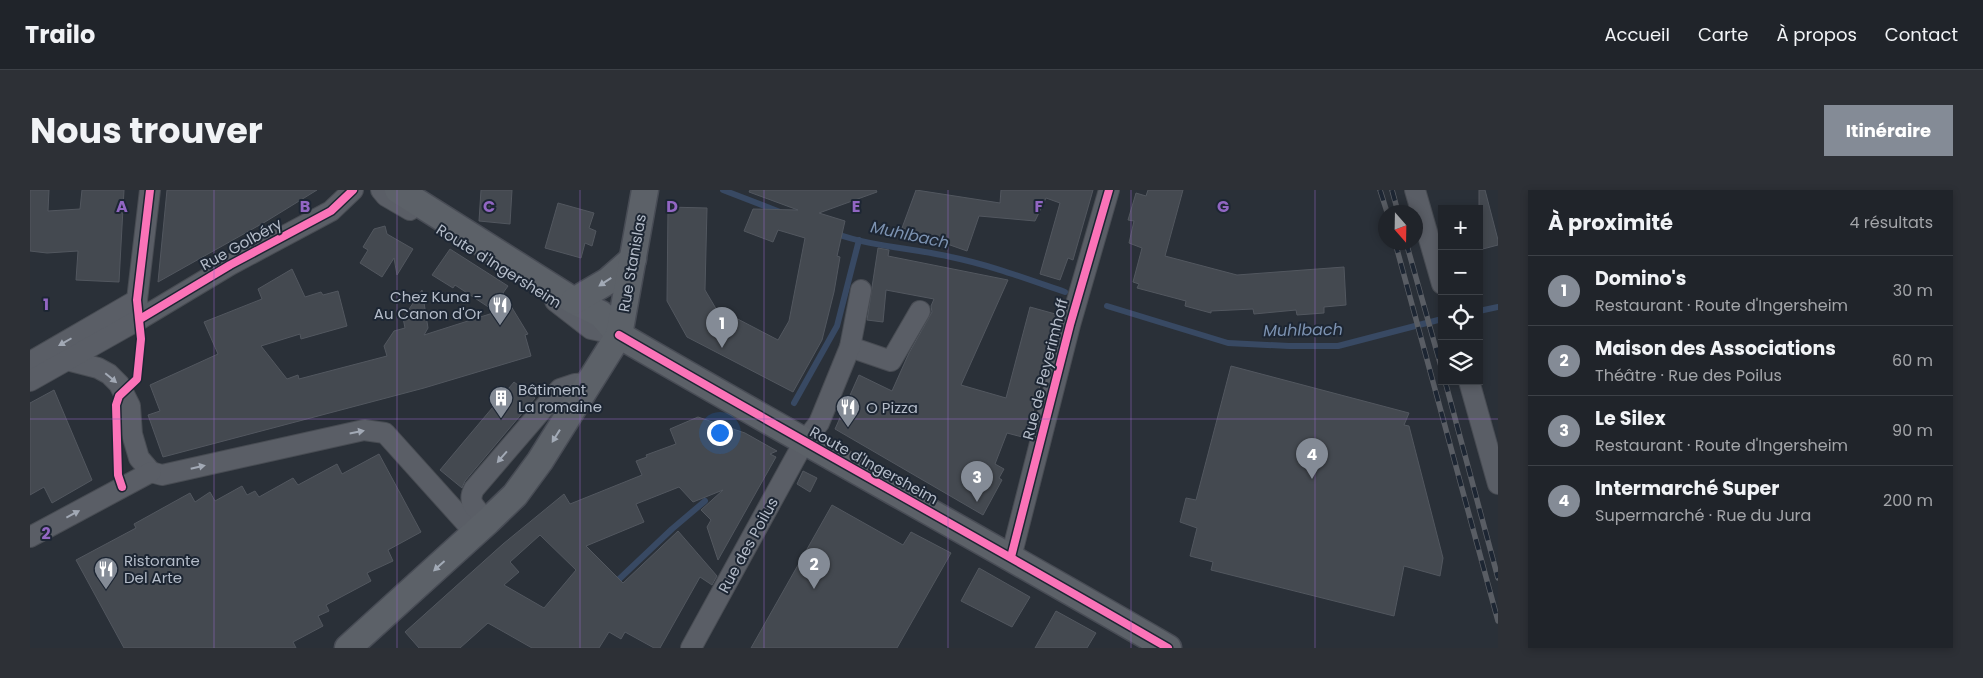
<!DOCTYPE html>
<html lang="fr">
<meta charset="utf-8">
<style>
body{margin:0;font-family:Poppins,sans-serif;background:#2d3036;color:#f1f3f6}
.controls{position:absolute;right:15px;top:15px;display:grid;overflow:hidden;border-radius:0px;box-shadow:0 2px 8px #0003}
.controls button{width:45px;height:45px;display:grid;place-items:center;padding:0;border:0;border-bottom:1px solid #3d4147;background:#20242a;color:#f1f3f6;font:25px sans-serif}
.compass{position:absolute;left:1348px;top:15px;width:45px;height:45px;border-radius:50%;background:#20242a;box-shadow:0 2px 8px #0003;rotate:160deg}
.you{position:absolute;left:689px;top:242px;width:18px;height:18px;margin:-12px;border:4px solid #fff;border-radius:50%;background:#1a73e8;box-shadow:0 0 0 8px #1a73e833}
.badge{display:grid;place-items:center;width:32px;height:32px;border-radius:50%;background:#848b96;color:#fff;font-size:16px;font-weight:700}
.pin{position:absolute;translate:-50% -41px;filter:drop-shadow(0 1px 2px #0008)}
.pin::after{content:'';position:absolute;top:26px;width:18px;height:15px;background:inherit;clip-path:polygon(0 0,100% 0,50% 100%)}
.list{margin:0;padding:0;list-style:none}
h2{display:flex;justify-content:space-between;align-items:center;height:65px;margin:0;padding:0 20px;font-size:21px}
h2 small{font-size:16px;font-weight:400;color:#a2a4a8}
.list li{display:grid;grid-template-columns:32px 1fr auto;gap:15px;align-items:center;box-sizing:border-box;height:70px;padding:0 20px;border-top:1px solid #3d4147}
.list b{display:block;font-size:19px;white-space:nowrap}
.list p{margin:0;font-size:16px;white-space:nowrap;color:#a2a4a8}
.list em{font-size:16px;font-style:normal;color:#a2a4a8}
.icon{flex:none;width:28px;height:28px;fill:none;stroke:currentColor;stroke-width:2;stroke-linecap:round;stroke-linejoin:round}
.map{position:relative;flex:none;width:1468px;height:458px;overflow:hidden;border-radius:0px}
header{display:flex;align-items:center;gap:30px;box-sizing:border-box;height:70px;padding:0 25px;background:#20242a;border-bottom:1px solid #3d4147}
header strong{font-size:24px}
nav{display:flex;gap:28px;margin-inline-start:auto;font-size:18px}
.intro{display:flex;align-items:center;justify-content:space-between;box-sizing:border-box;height:120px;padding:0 30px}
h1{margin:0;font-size:35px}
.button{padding:12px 22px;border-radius:0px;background:#848b96;color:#fff;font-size:18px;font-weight:700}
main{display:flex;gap:30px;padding:0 30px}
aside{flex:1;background:#20242a;border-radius:0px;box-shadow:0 2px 8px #0003}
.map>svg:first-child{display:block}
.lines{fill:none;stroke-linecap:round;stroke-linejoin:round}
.stream{stroke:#384963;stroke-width:6}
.building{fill:#444950;stroke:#52575f;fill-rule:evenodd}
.minor-casing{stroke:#484c53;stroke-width:22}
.major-casing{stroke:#484c55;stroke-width:29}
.minor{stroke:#5a5e66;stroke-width:20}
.major{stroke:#5c6168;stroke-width:26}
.rail-casing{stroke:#595d64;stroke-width:5.5}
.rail{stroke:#1d2633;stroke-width:4;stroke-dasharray:11;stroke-linecap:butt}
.cycleway-casing{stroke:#1d2633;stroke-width:11}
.cycleway{stroke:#fb73b8;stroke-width:8}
.oneway{fill:#a2aab6}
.oneway2{fill:#a2a9b5}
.grid{fill:none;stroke:#9266c3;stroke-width:1;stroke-opacity:0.55}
.labels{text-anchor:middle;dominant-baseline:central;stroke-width:4;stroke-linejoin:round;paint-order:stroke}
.street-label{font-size:15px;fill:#b4bcc9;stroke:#1d2633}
.poi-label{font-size:15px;fill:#b4bcc9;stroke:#1d2633;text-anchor:start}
.water-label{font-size:16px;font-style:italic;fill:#7c92b1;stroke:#1d2633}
.grid-label{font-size:16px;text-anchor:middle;font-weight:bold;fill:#9266c3;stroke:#1d2633;stroke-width:4;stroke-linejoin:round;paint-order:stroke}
</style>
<header>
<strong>Trailo</strong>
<nav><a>Accueil</a><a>Carte</a><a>À propos</a><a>Contact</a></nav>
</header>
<div class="intro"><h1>Nous trouver</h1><a class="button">Itinéraire</a></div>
<main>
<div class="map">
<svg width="1468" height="458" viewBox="0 0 1468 458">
<rect width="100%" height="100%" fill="#2a3038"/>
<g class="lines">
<g class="stream">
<polyline points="693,0 750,22"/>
<path d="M804,43c38,14 78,15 117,24 39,8 76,22 114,35"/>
<polyline points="1077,116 1198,153 1259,156 1308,156 1412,129"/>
<polyline points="1449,121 1468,117"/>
<polyline points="764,213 807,136 829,50"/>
<polyline points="584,394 642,339 675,311"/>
</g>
</g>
<g class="building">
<polygon points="0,0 19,0 18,21 50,19 52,0 94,0 89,92 46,90 48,61 17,63 0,61"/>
<polygon points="137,0 287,0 235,32 128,92"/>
<polygon points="451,0 482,0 480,34 449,31"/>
<polygon points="720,0 846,0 847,2 789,23 815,31 807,66 810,67 804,102 792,150 763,202 657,147 637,111 638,17 677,18 675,100 695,134 700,125 748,150 759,131 775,48 748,40 743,52 714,41 723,19 768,20 719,2"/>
<polygon points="886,0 970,13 971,0 1063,0 1043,70 1038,68 1030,90 1010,84 1030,13 1016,8 1005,31 949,26 937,61 872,38"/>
<polygon points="1118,0 1153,0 1135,66 1207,85 1314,77 1316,115 1294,117 1294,123 1267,125 1266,120 1224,124 1223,119 1181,121 1181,123 1155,116 1156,111 1107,98 1109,94 1103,92 1112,58 1099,53 1104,31 1098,30 1106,3 1116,6"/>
<polygon points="1449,0 1455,0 1468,50 1468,55 1449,60"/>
<polygon points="528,13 564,23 559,38 566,41 562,56 555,53 551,68 515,58"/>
<polygon points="355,36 357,44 383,59 367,85 364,68 352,87 330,73 338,60 333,57 344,39"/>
<polygon points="848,58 859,60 858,66 978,90 931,195 976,208 1000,117 1029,125 996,248 977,243 965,274 974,279 969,288 972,290 953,325 805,239 829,185 862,201 879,163 902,122 901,116 904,109 856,100 853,132 837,130"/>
<polygon points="420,59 478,96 473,103 498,144 495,145 501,166 394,198 133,267 118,225 130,221 120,195 188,164 174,132 232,109 228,99 262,79 275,107 291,102 293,105 308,101 317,136 271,149 270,144 231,156 257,189 268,185 269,189 357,166 354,156 364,141 375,138 373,128 392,100 398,138 394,145 466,122 425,95 423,98 402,85"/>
<polygon points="1201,176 1379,223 1374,235 1379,236 1413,368 1410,386 1374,376 1364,426 1181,380 1183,372 1160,366 1167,338 1150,332 1156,308 1166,310"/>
<polygon points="484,192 505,208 435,291 432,298 410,280"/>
<polygon points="24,200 62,290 22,313 14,297 0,305 0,213"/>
<path d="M668,227l47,16 32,18 -7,3 6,3 -58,103 -11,-33 4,-7 -10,-10 22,-20 -30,12 -14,-15 -43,17 8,18 -58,24 37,37 55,-52 39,45 -5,9 -12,-8 -40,71h-6l-29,-16 -4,7 -12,-7 -10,16h-67l-44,-25 -28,25h-41l-14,-16 98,-88 61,-50 6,10 72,-29 -6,-14 11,-4 -1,-2 30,-11 -6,-15zM510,345l36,35 -32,38 -40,-23 15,-13 -9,-10z"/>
<polygon points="349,264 391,342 358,360 363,371 337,383 341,391 296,415 299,421 288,426 293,436 263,452 266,458 94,458 46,370 106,338 104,334 160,303 165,312 180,302 185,311 212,296 217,305 225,301 229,307 263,288 268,295 307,274 312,284"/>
<polygon points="773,281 787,288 780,302 767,294"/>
<polygon points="802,315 873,355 881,342 921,363 867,458 721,458"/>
<polygon points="949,378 1000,407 982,437 931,411"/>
<polygon points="1026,421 1066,443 1057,458 1005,458"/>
</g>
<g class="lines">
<g class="minor-casing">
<g id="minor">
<polyline points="351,0 356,6 380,20"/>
<polyline points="1385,0 1412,94"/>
<polyline points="525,111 561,139 589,145"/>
<polyline points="110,129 107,110 120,0"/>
<polyline points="820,157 861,171 890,121"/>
<polyline points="37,170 68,178 79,184 89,194 100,216 102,244 109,268 121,282"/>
<polyline points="0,172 107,110"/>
<polyline points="0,191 110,129 200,75 301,21 323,0"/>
<polyline points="1439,191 1468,294"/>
<polyline points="121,282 132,285 334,240 355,243 445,343"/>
<path d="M458,331c-10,-11 -22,-17 -14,-32l86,-100 15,-5 14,-1"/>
<polyline points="0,347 121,282"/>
<polyline points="981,367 1040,135 1079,0"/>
<polyline points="661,458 774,252 789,233 820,157 831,100"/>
</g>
</g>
<g class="major-casing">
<g id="major">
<path d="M368,0l176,111 27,13 18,21c182,106 367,207 549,313"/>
<polyline points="544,111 578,91 603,69"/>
<polyline points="318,458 458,331 485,305 510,271 589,145 615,0"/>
</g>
</g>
<use href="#minor" class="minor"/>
<use href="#major" class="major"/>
<g class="rail-casing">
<g id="rail">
<polyline points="1350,0 1357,22"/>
<polyline points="1362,0 1368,22"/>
<polyline points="1365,52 1468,431"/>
<polyline points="1376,52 1412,180"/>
<polyline points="1415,191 1468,388"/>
</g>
</g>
<use href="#rail" class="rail"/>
<g class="cycleway-casing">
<g id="cycleway">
<polyline points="110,129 200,75 301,21 323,0"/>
<path d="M589,145c182,106 367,207 549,313"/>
<polyline points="92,297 88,285 86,215 89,206 107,189 111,149 107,110 120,0"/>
<polyline points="981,367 1040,135 1079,0"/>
</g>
</g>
<use href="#cycleway" class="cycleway"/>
</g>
<defs><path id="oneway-solid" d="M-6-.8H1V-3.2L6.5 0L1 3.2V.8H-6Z" transform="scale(1.25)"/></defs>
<g class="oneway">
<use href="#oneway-solid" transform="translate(575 92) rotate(147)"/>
<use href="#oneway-solid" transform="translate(526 246) rotate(122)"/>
<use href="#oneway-solid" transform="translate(409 376) rotate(138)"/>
</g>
<g class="oneway2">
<use href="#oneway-solid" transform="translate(35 152) rotate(150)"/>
<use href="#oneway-solid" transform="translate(81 188) rotate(40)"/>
<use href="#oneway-solid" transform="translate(327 242) rotate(-11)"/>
<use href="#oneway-solid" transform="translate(472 267) rotate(131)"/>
<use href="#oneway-solid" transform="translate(168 277) rotate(-13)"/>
<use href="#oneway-solid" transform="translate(43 324) rotate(-28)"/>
</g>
<path class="grid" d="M184,0v458M367,0v458M550,0v458M734,0v458M918,0v458M1101,0v458M1285,0v458M0,229h1468"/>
<defs>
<g id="restaurant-pin" transform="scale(1.25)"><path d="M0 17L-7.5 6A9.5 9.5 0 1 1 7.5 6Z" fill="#848b96" stroke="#1d2633"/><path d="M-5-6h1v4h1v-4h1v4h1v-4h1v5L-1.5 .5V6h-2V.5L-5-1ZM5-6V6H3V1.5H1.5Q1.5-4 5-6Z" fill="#fff"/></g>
<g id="building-pin" transform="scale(1.25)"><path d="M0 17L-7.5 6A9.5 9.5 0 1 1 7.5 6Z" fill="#848b96" stroke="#1d2633"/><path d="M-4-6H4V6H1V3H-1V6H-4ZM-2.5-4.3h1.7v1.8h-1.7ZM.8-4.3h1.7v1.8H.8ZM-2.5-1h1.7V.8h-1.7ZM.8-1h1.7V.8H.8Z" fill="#fff"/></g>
</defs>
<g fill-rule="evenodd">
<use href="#restaurant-pin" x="470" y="115"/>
<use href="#building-pin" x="471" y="208"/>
<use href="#restaurant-pin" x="818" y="217"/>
<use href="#restaurant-pin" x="76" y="379"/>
</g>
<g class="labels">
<g class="street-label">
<text transform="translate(211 54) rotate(-29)">Rue Golbéry</text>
<text transform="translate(602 73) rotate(-80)">Rue Stanislas</text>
<text transform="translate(469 76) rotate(32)">Route d'Ingersheim</text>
<text transform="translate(1015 179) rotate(-76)">Rue de Peyerimhoff</text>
<text transform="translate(844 275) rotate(29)">Route d'Ingersheim</text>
<text transform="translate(718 355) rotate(-61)">Rue des Poilus</text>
</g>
<g class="poi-label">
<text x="452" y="106" text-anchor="end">Chez Kuna -<tspan x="452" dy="17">Au Canon d'Or</tspan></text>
<text x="488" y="199">Bâtiment<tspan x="488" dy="17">La romaine</tspan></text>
<text x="836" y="217">O Pizza</text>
<text x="94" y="370">Ristorante<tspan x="94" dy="17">Del Arte</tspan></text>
</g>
<g class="water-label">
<text transform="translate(880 45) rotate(12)">Muhlbach</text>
<text transform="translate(1273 140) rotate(-1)">Muhlbach</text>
</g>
</g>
<g class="grid-label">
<text x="92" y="22">A</text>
<text x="275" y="22">B</text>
<text x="459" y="22">C</text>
<text x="642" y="22">D</text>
<text x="826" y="22">E</text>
<text x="1009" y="22">F</text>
<text x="1193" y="22">G</text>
<text x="16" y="120">1</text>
<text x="16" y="349">2</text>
</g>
</svg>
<div class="controls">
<button>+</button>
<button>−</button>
<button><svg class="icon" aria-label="locate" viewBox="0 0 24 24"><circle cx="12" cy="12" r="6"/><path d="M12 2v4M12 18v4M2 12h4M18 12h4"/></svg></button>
<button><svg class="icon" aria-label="layers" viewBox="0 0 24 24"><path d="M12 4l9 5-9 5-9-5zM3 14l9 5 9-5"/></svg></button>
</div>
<svg class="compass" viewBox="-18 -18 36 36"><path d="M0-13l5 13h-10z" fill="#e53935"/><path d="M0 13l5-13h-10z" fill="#a2a4a8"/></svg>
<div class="you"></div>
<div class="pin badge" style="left:692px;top:158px">1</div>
<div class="pin badge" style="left:784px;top:399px">2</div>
<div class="pin badge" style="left:947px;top:312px">3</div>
<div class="pin badge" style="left:1282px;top:289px">4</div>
</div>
<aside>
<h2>À proximité<small>4 résultats</small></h2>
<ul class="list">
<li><span class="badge">1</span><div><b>Domino's</b><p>Restaurant · Route d'Ingersheim</p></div><em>30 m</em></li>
<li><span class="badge">2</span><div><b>Maison des Associations</b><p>Théâtre · Rue des Poilus</p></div><em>60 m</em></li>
<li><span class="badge">3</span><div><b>Le Silex</b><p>Restaurant · Route d'Ingersheim</p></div><em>90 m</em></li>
<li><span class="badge">4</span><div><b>Intermarché Super</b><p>Supermarché · Rue du Jura</p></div><em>200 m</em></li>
</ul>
</aside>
</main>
